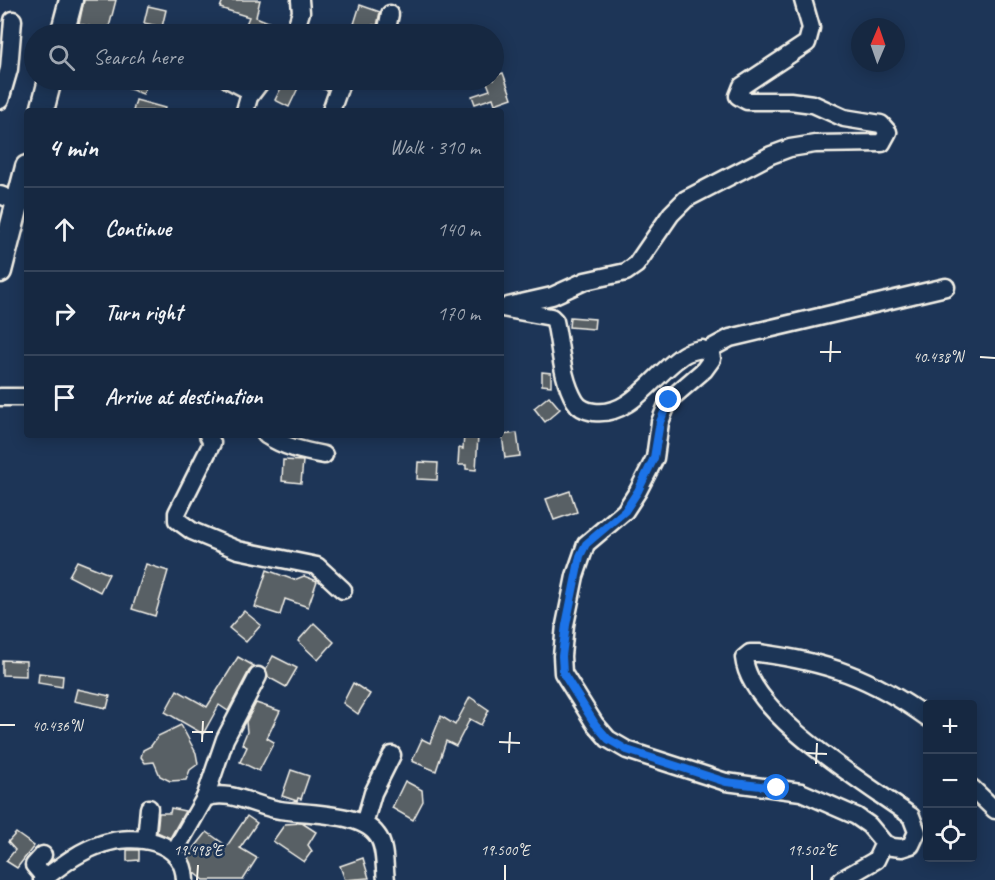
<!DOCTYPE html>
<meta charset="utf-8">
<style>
body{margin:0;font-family:Caveat,sans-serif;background:#1f3048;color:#f1f3f6}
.controls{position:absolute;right:18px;bottom:18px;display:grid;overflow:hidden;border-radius:6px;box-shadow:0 3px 15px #0003}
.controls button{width:54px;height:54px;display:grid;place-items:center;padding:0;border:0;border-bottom:2px solid #35445a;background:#162841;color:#f1f3f6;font:30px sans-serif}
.compass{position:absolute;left:851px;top:18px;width:54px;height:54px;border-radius:50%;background:#162841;box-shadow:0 3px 15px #0003;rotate:2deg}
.stop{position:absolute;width:18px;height:18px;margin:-14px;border:4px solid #1a73e8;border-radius:50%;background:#fff}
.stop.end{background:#1a73e8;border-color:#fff;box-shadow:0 2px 6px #0008}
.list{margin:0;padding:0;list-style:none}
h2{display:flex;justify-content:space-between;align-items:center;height:78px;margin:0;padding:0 24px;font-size:26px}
h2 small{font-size:20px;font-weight:400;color:#9ea6b1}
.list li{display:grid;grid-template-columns:39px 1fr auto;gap:18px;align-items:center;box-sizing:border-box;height:84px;padding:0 24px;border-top:2px solid #35445a}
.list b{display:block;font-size:22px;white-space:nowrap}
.list em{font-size:20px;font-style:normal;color:#9ea6b1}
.icon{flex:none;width:33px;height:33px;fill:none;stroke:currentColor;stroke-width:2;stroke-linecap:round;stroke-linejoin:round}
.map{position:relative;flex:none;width:995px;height:880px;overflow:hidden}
.search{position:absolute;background:#162841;box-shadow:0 3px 15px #0003;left:24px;top:24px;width:480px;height:66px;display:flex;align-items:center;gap:15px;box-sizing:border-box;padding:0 21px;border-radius:33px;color:#9ea6b1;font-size:22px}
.panel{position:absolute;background:#162841;box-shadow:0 3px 15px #0003;left:24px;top:108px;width:480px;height:330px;border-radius:6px}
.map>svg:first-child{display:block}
.building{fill:#596065;stroke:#f4f1e8;stroke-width:1.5}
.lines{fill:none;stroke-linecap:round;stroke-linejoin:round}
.minor-casing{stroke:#f4f1e8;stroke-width:21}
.major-casing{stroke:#f4f1e8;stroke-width:27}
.minor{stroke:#1d3557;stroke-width:16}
.major{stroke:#1d3557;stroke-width:22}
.route{stroke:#1a73e8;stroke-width:8}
.ticks{fill:none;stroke:#f4f1e8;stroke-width:2}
.ticks-label{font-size:15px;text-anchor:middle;fill:#f4f1e8;stroke:#1d3557;stroke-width:5;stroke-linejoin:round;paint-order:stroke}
</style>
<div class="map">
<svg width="995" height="880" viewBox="0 0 995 880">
<rect width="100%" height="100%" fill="#1d3557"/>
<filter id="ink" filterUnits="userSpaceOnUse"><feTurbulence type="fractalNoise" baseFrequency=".0167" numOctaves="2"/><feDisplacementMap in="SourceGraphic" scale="12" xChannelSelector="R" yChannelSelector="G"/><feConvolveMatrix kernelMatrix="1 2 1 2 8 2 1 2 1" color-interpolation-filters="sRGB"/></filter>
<g filter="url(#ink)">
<g class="building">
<polygon points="84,0 116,0 108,31 79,24"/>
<polygon points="223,0 260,0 256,17 273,24 269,34 242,34 249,17 220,8"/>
<polygon points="360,5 380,12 377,26 373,25 372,29 354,24"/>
<polygon points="148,6 166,10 162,27 144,23"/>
<polygon points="503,73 512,98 495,104 493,98 475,104 472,96 490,90 486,80 494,80 494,76"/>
<polygon points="105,80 148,80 143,94"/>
<polygon points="285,80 299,86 289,107 275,100"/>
<polygon points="300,80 331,80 327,90 300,82"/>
<polygon points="136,100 165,108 164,111 133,111"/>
<polygon points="570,317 595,319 594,329 569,327"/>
<polygon points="542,372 551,373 551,386 542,385"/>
<polygon points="549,396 560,409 545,422 534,408"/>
<polygon points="517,433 520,456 505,458 502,435"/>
<polygon points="464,435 478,435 476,470 466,469 466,465 458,465 459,448 463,449"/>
<polygon points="283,460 303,461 301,483 282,481"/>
<polygon points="418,462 438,463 437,480 417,479"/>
<polygon points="570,491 577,512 554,520 546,499"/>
<polygon points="77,561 109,574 100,592 69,576"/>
<polygon points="146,564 168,571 155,616 132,609"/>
<polygon points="267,570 294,580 304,576 317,581 308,607 285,599 280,615 255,607"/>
<polygon points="244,611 261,625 246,642 229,628"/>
<polygon points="314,623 334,642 318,660 298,641"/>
<polygon points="273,656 297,668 286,687 268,677 266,669"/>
<polygon points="238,657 254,666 249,671 228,711 219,705 203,734 165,712 177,690 207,707"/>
<polygon points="2,660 26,661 26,676 2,675"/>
<polygon points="39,673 63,676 62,687 38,683"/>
<polygon points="353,683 370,694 358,714 343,703"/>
<polygon points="77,689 110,696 107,708 74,701"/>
<polygon points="470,697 489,710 481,725 470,719 456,746 446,741 436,771 412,761 422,739 430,743 441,716 455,725"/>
<polygon points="256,703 280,711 267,738 274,742 259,771 240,762 247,747 242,744 247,732 246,722"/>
<polygon points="181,725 196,753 198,764 190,770 186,780 170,781 160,776 154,762 145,763 141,757 143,750 151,746 158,736"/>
<polygon points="291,770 309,776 301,799 298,798 297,801 282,796"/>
<polygon points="405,781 422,790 423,801 413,820 392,808"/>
<polygon points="171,808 185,811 170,838 157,832 159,813 170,813"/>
<polygon points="247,816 257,823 240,848 257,858 243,880 204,880 194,872 188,856 207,832 227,846"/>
<polygon points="302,823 316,832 308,845 312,851 304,862 273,841 285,824"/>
<polygon points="16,833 34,846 17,868 6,861 15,850 8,842"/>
<polygon points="127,850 139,850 139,860 127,861"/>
<polygon points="363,858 369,878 345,880 340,866"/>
</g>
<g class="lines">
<g class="minor-casing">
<g id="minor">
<polyline points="294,34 301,12 300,0"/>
<polyline points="386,34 390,14"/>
<polyline points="229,80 252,92"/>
<polyline points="0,100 9,69 13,20"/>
<polyline points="245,111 249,97 262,80"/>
<polyline points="331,111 342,80"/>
<polyline points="0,195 18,202"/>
<polyline points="508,306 552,296 585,281 626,272 636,265 671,214 686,199 771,155 790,148 815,144 882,143 888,132 881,124 844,118 813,104 790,101 747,101 738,96 742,86 807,43 811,28 803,0"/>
<path d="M502,308l49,9 4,4c6,27 6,56 20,80 4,7 12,10 19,11 38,5 62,-41 91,-58 5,-3 11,-4 17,-5l9,5 1,5 -8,11 -35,30 -9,22 -5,36 -17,33 -13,20 -39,33 -11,32 -10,49 -3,31 1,17 32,51 13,15 19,11 99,32 75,10 55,24 13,9 15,18 8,4 10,1 9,-3 6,-13 -6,-16c-44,-32 -161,-101 -167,-158l6,-5h9c68,9 112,24 169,65"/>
<polyline points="708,350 730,338 946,287"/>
<polyline points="0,397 27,397"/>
<polyline points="208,435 212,443 177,513 177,520 192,531 238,550 317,566 343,590"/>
<path d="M266,435c18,12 37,16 58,20"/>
<polyline points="972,788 995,810"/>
<polyline points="205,798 225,739 258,676"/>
<polyline points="364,824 373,793 392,755"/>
<polyline points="146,840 149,808"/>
<path d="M174,852l31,-54c24,-10 51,9 75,12 25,4 81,2 97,25 9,11 7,32 9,45"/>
<polyline points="43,855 34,865 45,878"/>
<path d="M42,880c19,-14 37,-29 60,-36 32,-11 82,-5 83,36"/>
<polyline points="841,880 876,860 884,843"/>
</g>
</g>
<g class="major-casing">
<g id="major">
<polyline points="62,34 71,0"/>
<polyline points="42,111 50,80"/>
<polyline points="0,271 27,167"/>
</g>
</g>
<use href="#minor" class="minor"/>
<use href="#major" class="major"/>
</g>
</g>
<g class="lines" filter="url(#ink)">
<polyline class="route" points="669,400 660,422 654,458 638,491 625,511 586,544 580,556 566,625 562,656 563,673 595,724 608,739 627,750 726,782 777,788"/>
</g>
<path class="ticks" d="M820,352h21M980,357l15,1M830,362l1,-21M0,725h15M192,732h21M202,742l1,-21M499,742l21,1M509,753l1,-21M806,753l21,1M816,764l1,-21M197,880l1,-15M505,880v-15M812,880v-15"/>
<g class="ticks-label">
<text x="938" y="362">40.438°N</text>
<text x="57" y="731">40.436°N</text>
<text x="198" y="855">19.498°E</text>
<text x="505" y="855">19.500°E</text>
<text x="812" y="855">19.502°E</text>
</g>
</svg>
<div class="controls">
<button>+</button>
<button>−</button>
<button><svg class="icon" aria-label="locate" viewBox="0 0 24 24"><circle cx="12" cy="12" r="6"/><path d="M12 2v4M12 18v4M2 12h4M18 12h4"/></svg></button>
</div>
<svg class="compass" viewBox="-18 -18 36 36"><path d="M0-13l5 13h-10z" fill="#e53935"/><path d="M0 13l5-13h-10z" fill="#9ea6b1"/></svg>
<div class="stop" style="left:777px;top:788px"></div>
<div class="stop end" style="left:669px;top:400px"></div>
<div class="search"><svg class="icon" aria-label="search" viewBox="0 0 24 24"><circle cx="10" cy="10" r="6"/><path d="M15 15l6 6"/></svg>Search here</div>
<section class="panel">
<h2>4 min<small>Walk · 310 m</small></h2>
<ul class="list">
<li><svg class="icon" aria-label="ahead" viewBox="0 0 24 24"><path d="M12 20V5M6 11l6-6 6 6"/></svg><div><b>Continue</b></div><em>140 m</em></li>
<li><svg class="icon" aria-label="right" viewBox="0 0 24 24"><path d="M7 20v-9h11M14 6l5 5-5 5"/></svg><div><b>Turn right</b></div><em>170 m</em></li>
<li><svg class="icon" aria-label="arrive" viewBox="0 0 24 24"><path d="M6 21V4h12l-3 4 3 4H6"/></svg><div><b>Arrive at destination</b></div></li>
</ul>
</section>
</div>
